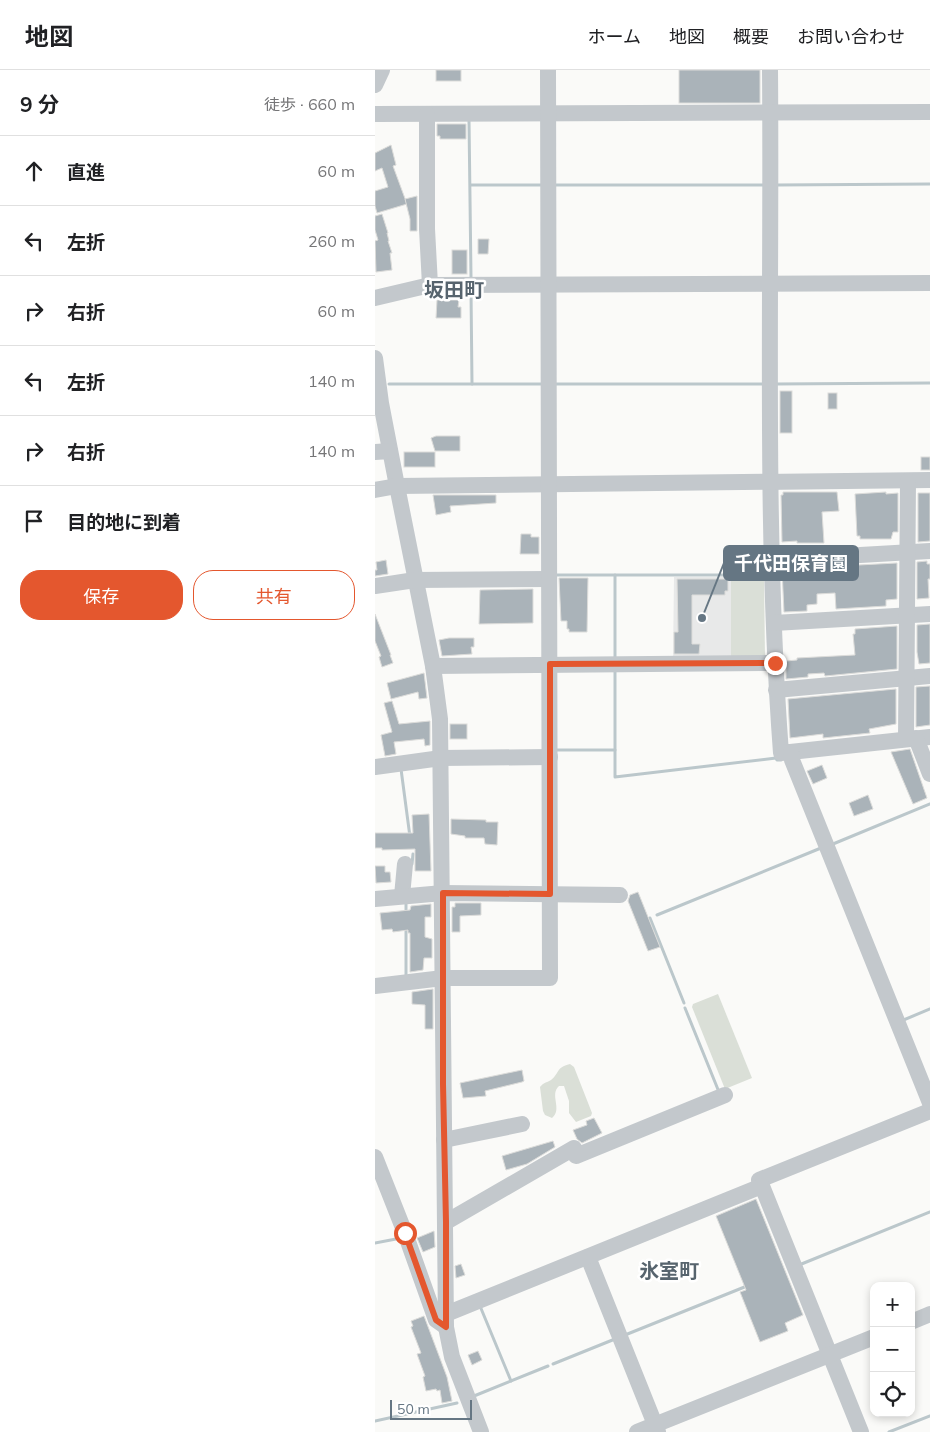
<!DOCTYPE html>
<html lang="ja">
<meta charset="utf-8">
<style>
body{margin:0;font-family:Mulish,"Noto Sans JP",sans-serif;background:#f2f2f2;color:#202124}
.controls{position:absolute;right:15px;bottom:15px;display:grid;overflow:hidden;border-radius:10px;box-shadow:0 2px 8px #0003}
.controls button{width:45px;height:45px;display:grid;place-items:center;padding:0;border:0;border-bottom:1px solid #e0e0e0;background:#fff;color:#202124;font:25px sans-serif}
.scale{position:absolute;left:15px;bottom:12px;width:82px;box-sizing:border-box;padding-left:5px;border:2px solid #657683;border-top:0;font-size:14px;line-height:18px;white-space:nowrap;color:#657683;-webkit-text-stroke:4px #fff;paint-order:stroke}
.stop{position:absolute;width:15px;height:15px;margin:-11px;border:4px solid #e4572e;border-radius:50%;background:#fff}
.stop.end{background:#e4572e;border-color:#fff;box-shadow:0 1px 5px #0008}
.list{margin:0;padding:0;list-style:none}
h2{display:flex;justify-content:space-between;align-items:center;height:65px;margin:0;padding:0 20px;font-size:21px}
h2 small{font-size:16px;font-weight:400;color:#757577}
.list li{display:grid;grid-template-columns:32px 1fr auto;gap:15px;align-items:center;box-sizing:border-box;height:70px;padding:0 20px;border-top:1px solid #e0e0e0}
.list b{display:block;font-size:19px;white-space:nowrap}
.list em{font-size:16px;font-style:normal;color:#757577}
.actions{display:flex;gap:10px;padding:15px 20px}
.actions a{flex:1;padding:11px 0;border:1px solid #e4572e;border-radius:20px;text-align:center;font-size:18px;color:#e4572e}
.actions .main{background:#e4572e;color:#fff}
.icon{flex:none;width:28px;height:28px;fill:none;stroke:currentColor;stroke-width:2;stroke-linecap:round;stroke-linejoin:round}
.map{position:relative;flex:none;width:555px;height:1362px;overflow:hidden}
header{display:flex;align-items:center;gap:30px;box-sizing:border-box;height:70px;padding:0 25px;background:#fff;border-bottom:1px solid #e0e0e0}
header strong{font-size:24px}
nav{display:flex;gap:28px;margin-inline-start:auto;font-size:18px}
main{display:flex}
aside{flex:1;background:#fff}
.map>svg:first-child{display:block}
.built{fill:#e8e9e9}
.green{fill:#dadfd7}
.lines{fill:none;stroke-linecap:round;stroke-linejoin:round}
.stream{stroke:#bbc7cb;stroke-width:3}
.building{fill:#aab3b9;stroke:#dcdcda}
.minor{stroke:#c3c8cc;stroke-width:16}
.route{stroke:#e4572e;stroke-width:6}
.labels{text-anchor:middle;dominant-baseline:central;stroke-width:5;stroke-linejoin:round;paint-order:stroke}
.quarter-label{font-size:20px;font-weight:bold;fill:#57646e;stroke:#fff}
.leader{fill:none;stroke:#657683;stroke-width:2}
.callout-dot{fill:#657683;stroke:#fff;stroke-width:2}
.callout{fill:#657683;stroke:#657683;stroke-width:2}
.callout-label{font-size:19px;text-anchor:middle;font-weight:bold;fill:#fff}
</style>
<header>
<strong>地図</strong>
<nav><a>ホーム</a><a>地図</a><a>概要</a><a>お問い合わせ</a></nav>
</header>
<main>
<aside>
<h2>9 分<small>徒歩 · 660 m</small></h2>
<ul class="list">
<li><svg class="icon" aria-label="ahead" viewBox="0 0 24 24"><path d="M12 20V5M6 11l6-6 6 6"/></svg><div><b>直進</b></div><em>60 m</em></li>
<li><svg class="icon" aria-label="left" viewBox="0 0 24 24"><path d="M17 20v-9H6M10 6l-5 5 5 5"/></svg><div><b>左折</b></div><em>260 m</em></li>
<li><svg class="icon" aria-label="right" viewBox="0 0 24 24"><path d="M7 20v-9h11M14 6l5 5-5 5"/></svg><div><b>右折</b></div><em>60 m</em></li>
<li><svg class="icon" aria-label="left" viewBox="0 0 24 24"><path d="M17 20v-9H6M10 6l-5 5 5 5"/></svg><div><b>左折</b></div><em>140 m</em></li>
<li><svg class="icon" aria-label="right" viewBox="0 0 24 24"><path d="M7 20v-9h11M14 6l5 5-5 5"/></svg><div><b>右折</b></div><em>140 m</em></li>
<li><svg class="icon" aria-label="arrive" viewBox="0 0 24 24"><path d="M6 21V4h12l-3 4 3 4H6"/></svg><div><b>目的地に到着</b></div></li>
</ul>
<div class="actions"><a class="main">保存</a><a>共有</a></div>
</aside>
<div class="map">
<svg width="555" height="1362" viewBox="0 0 555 1362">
<rect width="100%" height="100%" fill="#fafaf8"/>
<polygon class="built" points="299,507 356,507 356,589 298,589"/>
<g class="green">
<polygon points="356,507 389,507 390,589 356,589"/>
<polygon points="343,924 377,1008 350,1019 317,937 318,934"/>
<path d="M195,994l4,3 18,46 -1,3 -15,6 -7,-9v-12l-5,-15h-5c-10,9 4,23 -7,32l-7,-3 -2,-4 -3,-24c4,-5 6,-4 11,-7 9,-7 4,-12 19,-16z"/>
</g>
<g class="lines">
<g class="stream">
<polyline points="94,50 96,207"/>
<polyline points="96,115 167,115"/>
<polyline points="179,115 388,115"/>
<polyline points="401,115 555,114"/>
<polyline points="96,221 97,314"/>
<polyline points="14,314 166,314"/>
<polyline points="180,314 390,314"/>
<polyline points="400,314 555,313"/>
<polyline points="180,505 391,505"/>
<polyline points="240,589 240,505"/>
<polyline points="240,600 240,707 401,688 402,690 406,690"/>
<polyline points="180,680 240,680"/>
<polyline points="26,699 35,767"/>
<polyline points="458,774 555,734"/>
<polyline points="37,794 38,784"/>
<polyline points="31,844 31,833"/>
<polyline points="282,845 446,778"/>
<polyline points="275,848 309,933"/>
<polyline points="31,906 31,858"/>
<polyline points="310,938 344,1022"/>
<polyline points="526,951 555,939"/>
<polyline points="0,1173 21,1169"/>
<polyline points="424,1195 555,1142"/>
<polyline points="105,1236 136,1311"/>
<polyline points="250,1265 372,1216"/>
<polyline points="178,1294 240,1269"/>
<polyline points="99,1326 173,1296"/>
<polyline points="0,1351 82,1333"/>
<polyline points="514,1362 555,1346"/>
</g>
</g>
<g class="building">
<rect x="61" y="0" width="25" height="11"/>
<rect x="304" y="0" width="81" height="33"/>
<polygon points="62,54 91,54 91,69 65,69 65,66 62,66"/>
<polygon points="16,75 21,95 18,96 32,134 2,143 0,136 0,121 13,117 7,98 0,101 0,83"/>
<polygon points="42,126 42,161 35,161 35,149 30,129"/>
<polygon points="7,144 13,163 12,163 14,171 13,171 17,183 15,183 17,200 1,202 0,171 3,170 0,160 0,146"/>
<polygon points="103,169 114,169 113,184 103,184"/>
<rect x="77" y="180" width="15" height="24"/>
<polygon points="62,230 84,230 83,237 86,237 86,248 61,248"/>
<rect x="405" y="321" width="12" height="42"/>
<rect x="453" y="323" width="9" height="16"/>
<polygon points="61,366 85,366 85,381 60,381 56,368"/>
<rect x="29" y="382" width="31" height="15"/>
<rect x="546" y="387" width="9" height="13"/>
<polygon points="408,422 462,422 464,441 447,442 449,473 422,473 422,471 407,472 406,425 408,425"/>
<polygon points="511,422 511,424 523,423 523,462 518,462 516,469 485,469 485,466 482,466 480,424"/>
<polygon points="543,423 555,423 555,471 543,472"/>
<polygon points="58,425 121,425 121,433 75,436 76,442 61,445"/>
<polygon points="146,464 156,464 156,467 164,467 164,484 145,484"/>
<polygon points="11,490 13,504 0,506 0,500 2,500 1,492"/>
<polygon points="552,491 552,494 555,494 555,509 553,509 554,528 542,529 542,492"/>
<polygon points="522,493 522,529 511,530 511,536 461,539 460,523 442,524 442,534 432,535 432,541 409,542 407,499"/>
<polygon points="184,508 213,508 212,562 194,562 194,559 192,559 192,551 186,551"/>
<polygon points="302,509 353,509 353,521 350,521 350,525 317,525 317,574 325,574 324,584 299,584 299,562 303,562"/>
<polygon points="158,519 158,553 104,554 105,520"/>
<polygon points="0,544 16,585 15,585 18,593 7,597 4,587 6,586 0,571"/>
<polygon points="555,554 555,593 544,594 542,582 542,555"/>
<polygon points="522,556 522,599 450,606 449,603 433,604 433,607 411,609 411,591 422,590 422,588 480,585 478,564 480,564 480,559"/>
<polygon points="74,568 99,568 99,577 96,577 97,584 67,586 64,570"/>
<polygon points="49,603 52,628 44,629 43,622 16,629 12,613"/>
<polygon points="555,616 555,655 541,657 541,617"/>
<polygon points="521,619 521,654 494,659 495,663 448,668 448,664 415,668 413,629"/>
<polygon points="17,631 24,654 55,651 55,675 50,676 49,669 19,672 21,684 10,686 6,665 17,662 9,633"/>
<rect x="75" y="654" width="17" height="15"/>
<polygon points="535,679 552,728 538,734 516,682"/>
<polygon points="447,695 452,708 438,714 432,701"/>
<polygon points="493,725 498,739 479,746 474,733"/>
<polygon points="54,744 56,801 40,801 40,779 7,780 7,778 0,778 0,763 38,763 37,745"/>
<polygon points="76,749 111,750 111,752 123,752 122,775 110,774 109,768 90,768 90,766 76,764"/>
<polygon points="0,796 10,796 10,802 15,802 16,812 1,813"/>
<polygon points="263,822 285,877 273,881 253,831 255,825"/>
<polygon points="80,833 106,833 106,845 85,846 85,862 77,862 77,837 80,837"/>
<polygon points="56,834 56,847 50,847 50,867 57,869 57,888 49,888 48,900 35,902 35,863 33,863 33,860 18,862 17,859 7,860 5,843 35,840 36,836"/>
<polygon points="58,919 58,959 50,959 50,935 37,934 37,922"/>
<polygon points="147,1000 149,1011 147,1012 110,1021 111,1026 88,1028 85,1013"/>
<polygon points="219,1048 227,1063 207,1073 202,1069 198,1060 212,1055 211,1051"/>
<polygon points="178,1071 180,1077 152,1094 131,1100 127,1086"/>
<polygon points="381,1129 428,1245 410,1253 413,1261 385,1272 365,1222 371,1220 341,1146"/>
<polygon points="59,1161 60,1177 48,1182 42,1168"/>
<polygon points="86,1194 90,1205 81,1208 80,1196"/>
<polygon points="49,1246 72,1307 77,1331 67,1333 65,1320 62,1321 61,1319 51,1321 48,1307 50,1306 42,1284 46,1283 36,1257 38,1256 36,1251"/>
<polygon points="103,1281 107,1290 97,1295 93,1285"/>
</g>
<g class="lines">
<g class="minor">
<path d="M395,0c2,227 -6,456 11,683l149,-16"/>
<polyline points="0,15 7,0"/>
<polyline points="0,44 555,42"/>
<polyline points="52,44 52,159 55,215"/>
<polyline points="0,228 55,215 555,213"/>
<polyline points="0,288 6,333 22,416 58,596 65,649 71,1257 77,1287 106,1362"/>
<polyline points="0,382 15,381"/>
<path d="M0,420l22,-4c177,-3 355,-3 533,-6"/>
<polyline points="398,490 555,481"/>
<polyline points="0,516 40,510 174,509"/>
<polyline points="399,553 555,544"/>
<polyline points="58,596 401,593"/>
<polyline points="401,620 555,606"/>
<polyline points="541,668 555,704"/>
<polyline points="531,669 533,411"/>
<polyline points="416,682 417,690 555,1033"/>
<polyline points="0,697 66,688 175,687"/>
<polyline points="27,826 30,794"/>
<polyline points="0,829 68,823 245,825"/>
<polyline points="0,916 68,908 175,908 173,0"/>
<polyline points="69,1070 147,1054"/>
<polyline points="0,1087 30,1163 61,1250 71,1257"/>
<polyline points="384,1110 555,1041"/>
<polyline points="71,1152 199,1078 201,1086 350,1025"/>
<polyline points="213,1187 283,1362"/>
<polyline points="71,1244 387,1116 486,1362"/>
<polyline points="536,1252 555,1244"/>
<polyline points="262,1362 499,1267"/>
</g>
</g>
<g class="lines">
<polyline class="route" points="30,1163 61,1250 71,1257 71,1152 68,1014 68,823 175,824 175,594 400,593"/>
</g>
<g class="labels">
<g class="quarter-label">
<text x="79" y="219">坂田町</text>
<text x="294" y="1200">氷室町</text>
</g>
</g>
<path class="leader" d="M327 548L349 493"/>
<circle class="callout-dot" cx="327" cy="548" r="5"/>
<rect class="callout" x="349" y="476" width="134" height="34" rx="5"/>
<g class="callout-label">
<text x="416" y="500">千代田保育園</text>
</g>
</svg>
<div class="controls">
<button>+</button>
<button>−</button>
<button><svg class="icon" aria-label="locate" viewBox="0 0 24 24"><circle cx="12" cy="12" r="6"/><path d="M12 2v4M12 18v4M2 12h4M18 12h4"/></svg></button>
</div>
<div class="scale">50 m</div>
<div class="stop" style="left:30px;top:1163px"></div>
<div class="stop end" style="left:400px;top:593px"></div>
</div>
</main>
